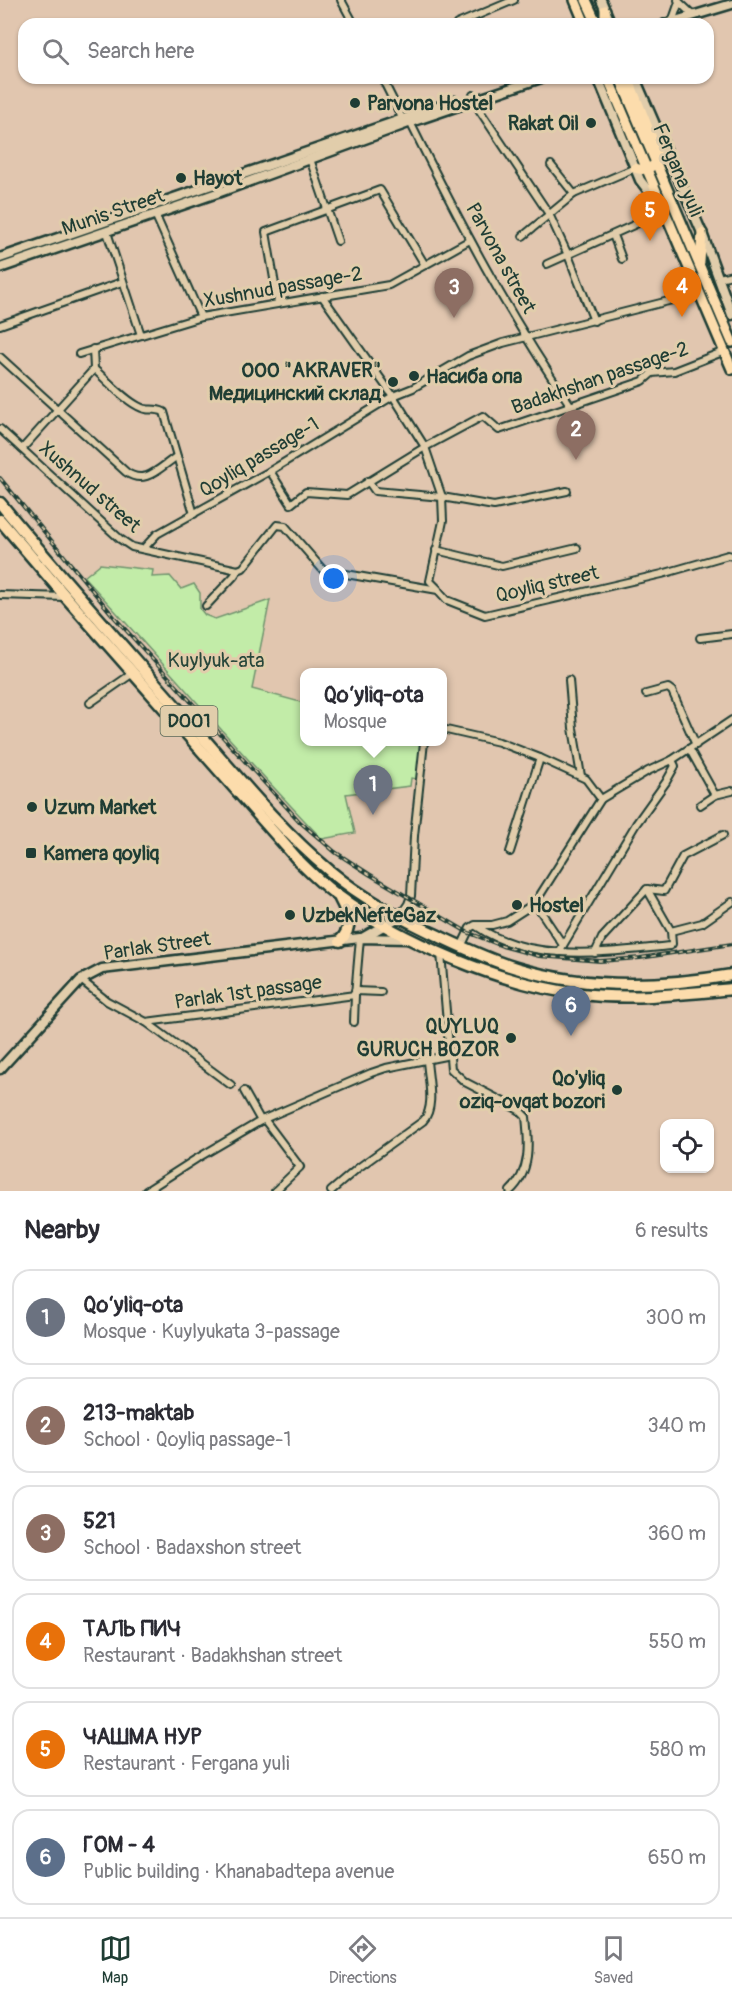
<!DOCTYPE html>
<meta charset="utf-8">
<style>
body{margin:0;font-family:Pangolin,sans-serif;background:#f2f2f3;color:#2b2b33}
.controls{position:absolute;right:18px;bottom:18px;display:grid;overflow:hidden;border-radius:12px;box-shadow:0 2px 4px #0004}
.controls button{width:54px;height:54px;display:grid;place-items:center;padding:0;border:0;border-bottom:2px solid #e1e1e2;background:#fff;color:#2b2b33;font:30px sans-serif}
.you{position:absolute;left:334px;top:579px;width:21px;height:21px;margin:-15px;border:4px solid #fff;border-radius:50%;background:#1a73e8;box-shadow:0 0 0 9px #1a73e833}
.badge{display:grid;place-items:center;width:39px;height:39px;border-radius:50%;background:#1f3d34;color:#fff;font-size:20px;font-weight:700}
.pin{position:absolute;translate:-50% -50px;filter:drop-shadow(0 2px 3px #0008)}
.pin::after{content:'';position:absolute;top:32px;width:21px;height:18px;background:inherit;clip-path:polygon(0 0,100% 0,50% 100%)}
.popup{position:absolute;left:300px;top:668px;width:147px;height:78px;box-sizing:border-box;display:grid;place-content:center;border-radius:12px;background:#fff;filter:drop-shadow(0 2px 4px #0005);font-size:20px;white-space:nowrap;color:#7c7c81}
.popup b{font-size:22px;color:#2b2b33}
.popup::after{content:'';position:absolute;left:50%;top:100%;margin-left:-12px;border:12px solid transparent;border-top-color:#fff}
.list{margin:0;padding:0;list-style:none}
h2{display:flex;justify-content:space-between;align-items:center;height:78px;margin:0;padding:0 24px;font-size:26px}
h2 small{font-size:20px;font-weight:400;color:#7c7c81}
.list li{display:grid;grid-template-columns:39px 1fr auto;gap:18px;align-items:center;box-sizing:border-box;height:96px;margin:0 12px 12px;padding:0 12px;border:2px solid #e1e1e2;border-radius:18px}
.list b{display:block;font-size:22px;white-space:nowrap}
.list p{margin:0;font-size:20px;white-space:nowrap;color:#7c7c81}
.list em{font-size:20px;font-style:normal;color:#7c7c81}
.icon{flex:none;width:33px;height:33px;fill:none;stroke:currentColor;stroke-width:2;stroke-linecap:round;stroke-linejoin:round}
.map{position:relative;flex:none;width:732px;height:1191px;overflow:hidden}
.search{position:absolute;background:#fff;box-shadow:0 2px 4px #0004;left:18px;right:18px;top:18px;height:66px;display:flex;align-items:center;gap:15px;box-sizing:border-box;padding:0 21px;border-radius:18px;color:#7c7c81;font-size:22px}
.sheet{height:726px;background:#fff}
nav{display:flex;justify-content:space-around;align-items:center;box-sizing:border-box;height:84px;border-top:2px solid #e1e1e2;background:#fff;font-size:16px;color:#7c7c81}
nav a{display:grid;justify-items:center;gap:3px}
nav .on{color:#1f3d34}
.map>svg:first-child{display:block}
.green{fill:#c2eca8;stroke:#70946e;stroke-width:1.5}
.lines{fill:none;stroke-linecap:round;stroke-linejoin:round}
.street-casing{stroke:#1f3d34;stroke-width:10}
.secondary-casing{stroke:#1f3d34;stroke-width:13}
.primary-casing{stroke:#1f3d34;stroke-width:14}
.highway-casing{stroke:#1f3d34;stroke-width:15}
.street{stroke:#e1cdab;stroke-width:6}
.secondary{stroke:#e1cdab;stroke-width:8}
.primary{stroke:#fcdcac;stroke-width:9}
.highway{stroke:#fcdcac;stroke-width:10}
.rail-casing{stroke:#1f3d34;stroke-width:4}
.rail{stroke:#e1cdab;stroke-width:1.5;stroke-dasharray:4.5;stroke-linecap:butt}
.poi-dot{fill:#1f3d34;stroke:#e1cdab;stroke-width:2}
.labels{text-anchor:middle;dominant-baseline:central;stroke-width:6;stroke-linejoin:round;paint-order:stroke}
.shield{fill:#e1cdab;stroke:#596858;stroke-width:1.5}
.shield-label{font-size:18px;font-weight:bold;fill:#1f3d34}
.poi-label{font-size:20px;font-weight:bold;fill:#1f3d34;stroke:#e1cdab;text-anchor:start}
.street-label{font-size:20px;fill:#1f3d34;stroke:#e1cdab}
.park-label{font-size:20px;fill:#27463a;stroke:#e1cdab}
</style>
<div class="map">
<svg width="732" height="1191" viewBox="0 0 732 1191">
<rect width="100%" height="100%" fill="#e1c6af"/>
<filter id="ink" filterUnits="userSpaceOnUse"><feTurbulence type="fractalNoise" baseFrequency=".0167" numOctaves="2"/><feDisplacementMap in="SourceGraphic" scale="12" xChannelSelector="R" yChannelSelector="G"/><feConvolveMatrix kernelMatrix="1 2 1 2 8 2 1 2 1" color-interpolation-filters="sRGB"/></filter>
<g filter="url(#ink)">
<path class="green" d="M100,564l53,6 -1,7 18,-1 11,13 13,-5 6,9v16l5,6 10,4 55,-19 -18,89 52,14v39h117l-4,37 -6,-1 -1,8 -64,8 9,39 -33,6c-82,-85 -158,-176 -238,-262z"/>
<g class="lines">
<g class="street-casing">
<g id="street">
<polyline points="341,0 354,24"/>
<polyline points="679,2 693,15"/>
<polyline points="672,22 679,2 678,0"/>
<polyline points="457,24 514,0"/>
<polyline points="382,78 402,118"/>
<polyline points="473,95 480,111 549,214 568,255 594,321"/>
<path d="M410,122c48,97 99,195 161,284"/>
<polyline points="310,159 338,241"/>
<polyline points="551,165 574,194"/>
<polyline points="155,214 201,317"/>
<polyline points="107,232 141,335"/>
<polyline points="613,235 622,259"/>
<polyline points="523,236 574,194 635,168"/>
<polyline points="547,264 665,211"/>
<polyline points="719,278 732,275"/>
<polyline points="322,296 393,396 425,447 442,497 443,521 430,581 438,589"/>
<polyline points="278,302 266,232 380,190 425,265"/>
<polyline points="0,325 122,282"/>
<path d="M93,349l1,20c13,11 32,33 48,39 6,3 13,0 22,4l30,102"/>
<polyline points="79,354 201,317 389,285 470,240"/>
<path d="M0,357l126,115c19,14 33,-4 50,-15"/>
<polyline points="0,429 120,539 132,547 238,570"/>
<polyline points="22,449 94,369"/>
<polyline points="270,471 291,504 306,492 347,495 425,447 483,416 499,430 643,381 652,373 674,371 725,351"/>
<polyline points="368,481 375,491 442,497 494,506 567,491"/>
<polyline points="144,548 157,534 270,471 393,396 413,388 468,356 503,343 700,293"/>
<polyline points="436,550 502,566 577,548"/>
<polyline points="0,595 65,597"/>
<polyline points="206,606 234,576 238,570 243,568 277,525 285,526 323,570 438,590 447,600 485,615 662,574 728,555 732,556"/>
<polyline points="700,638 732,634"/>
<polyline points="569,680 573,728 581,776"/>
<polyline points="646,694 668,688 672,691 696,745"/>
<polyline points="90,703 133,673"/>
<polyline points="442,729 499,742 540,758 586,779 601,799"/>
<polyline points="690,750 715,795"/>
<polyline points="700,805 715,795 732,791"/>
<polyline points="510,852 540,758"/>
<polyline points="535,903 563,945"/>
<polyline points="399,917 408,904 411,896 414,836 424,742"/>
<path d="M476,926c55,38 131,26 194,20l2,-2 -1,-13 -24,-42"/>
<polyline points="671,931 702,923 732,902"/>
<polyline points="461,947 470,928 475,925 492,925 507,921 535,903 601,799 648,771 672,760 732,720"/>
<polyline points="559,952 636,824 666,782 675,766 672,760"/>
<path d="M441,953l10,116 14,13 54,28 7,7c3,27 5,55 -16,74"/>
<polyline points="595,953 602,938 647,889 664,891 683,856 723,835"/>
<polyline points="81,980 107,1001 146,1022 231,1085"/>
<polyline points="355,991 381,992"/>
<polyline points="146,1022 355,995"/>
<polyline points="354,1022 355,995 360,938"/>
<polyline points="244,1091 261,1121"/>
<polyline points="264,1119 300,1167 275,1191"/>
<polyline points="146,1191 196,1159 264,1119 371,1073 386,1068 450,1055"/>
<path d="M331,1191l27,-23 65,-47c13,-14 5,-42 4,-61"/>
</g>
</g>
<g class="secondary-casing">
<g id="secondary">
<polyline points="601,0 611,24"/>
<polyline points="665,24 732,4"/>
<polyline points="598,78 640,180 660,206"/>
<polyline points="635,78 702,233 732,315"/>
<polyline points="0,258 455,101"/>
<polyline points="0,268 220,192 414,121 541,78"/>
<polyline points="364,937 399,917"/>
<polyline points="0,1069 81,980 102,969 360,938 408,939"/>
</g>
</g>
<g class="primary-casing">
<g id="primary">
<polyline points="575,0 585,24"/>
<polyline points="586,0 597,24"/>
<polyline points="605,24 605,10"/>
<polyline points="608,78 732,369"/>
<polyline points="620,78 732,342"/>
<path d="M628,78l31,77c-3,12 -13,17 -24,13"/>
<polyline points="700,262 702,233"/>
</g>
</g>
<g class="highway-casing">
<g id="highway">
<path d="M0,503c60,73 123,143 185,214 47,53 92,110 146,155 30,25 64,43 99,60 28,13 56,27 86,36 69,21 146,19 216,7"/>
<path d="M0,520l66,77 233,264c12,12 24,24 38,34 64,47 165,90 244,99 50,6 101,0 151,-5"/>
<path d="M340,899c8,15 14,28 0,42"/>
</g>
</g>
<use href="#street" class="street"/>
<use href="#secondary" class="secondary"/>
<use href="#primary" class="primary"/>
<use href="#highway" class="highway"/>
<g class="rail-casing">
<polyline id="rail" points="0,478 115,618 300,822 335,852 369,874 467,932 502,946 539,956 600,961 640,958 732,944"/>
</g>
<use href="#rail" class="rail"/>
</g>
</g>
<g class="poi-dot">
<circle cx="355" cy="103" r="6"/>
<circle cx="591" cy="123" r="6"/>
<circle cx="181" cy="178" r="6"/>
<circle cx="414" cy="376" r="6"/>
<circle cx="393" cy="382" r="6"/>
<circle cx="32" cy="807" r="6"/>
<rect x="25" y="847" width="12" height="12" rx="3"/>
<circle cx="517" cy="905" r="6"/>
<circle cx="290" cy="915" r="6"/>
<circle cx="511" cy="1038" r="6"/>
<circle cx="617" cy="1090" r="6"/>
</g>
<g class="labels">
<rect class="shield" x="160.5" y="706" width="57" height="30" rx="4.5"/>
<g class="shield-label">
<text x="189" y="721">D001</text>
</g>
<g class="poi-label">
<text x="367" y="103">Parvona Hostel</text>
<text x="579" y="123" text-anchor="end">Rakat Oil</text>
<text x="193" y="178">Hayot</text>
<text x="381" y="370" text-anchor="end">ООО "AKRAVER"<tspan x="381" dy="23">Медицинский склад</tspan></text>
<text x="426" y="376">Насиба опа</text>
<text x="44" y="807">Uzum Market</text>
<text x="43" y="853">Kamera qoyliq</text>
<text x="529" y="905">Hostel</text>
<text x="302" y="915">UzbekNefteGaz</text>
<text x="499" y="1026" text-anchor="end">QUYLUQ<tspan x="499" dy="23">GURUCH BOZOR</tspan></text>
<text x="605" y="1078" text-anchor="end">Qo'yliq<tspan x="605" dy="23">oziq-ovqat bozori</tspan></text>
</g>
<g class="street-label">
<text transform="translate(678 170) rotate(67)">Fergana yuli</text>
<text transform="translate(113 212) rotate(-19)">Munis Street</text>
<text transform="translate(501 258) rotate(61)">Parvona street</text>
<text transform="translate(283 287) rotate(-10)">Xushnud passage-2</text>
<text transform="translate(600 378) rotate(-19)">Badakhshan passage-2</text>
<text transform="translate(259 457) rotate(-31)">Qoyliq passage-1</text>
<text transform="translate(90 487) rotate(41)">Xushnud street</text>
<text transform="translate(547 584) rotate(-13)">Qoyliq street</text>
<text transform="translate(157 946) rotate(-8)">Parlak Street</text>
<text transform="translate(248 992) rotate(-8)">Parlak 1st passage</text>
</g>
<g class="park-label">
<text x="216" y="660">Kuylyuk-ata</text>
</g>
</g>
</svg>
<div class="controls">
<button><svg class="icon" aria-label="locate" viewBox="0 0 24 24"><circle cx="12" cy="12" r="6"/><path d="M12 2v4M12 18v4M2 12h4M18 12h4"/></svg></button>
</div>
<div class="you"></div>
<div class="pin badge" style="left:373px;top:815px;background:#6b7280">1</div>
<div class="popup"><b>Qo‘yliq-ota</b>Mosque</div>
<div class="pin badge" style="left:576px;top:460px;background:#8d6e63">2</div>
<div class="pin badge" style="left:454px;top:318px;background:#8d6e63">3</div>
<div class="pin badge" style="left:682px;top:317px;background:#e8710a">4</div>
<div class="pin badge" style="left:650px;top:241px;background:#e8710a">5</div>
<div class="pin badge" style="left:571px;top:1036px;background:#5c6f8a">6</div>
<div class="search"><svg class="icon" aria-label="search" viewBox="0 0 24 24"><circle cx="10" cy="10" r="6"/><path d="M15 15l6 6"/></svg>Search here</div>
</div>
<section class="sheet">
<h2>Nearby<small>6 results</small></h2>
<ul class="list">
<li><span class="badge" style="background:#6b7280">1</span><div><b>Qo‘yliq-ota</b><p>Mosque · Kuylyukata 3-passage</p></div><em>300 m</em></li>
<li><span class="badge" style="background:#8d6e63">2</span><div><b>213-maktab</b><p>School · Qoyliq passage-1</p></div><em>340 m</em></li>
<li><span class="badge" style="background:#8d6e63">3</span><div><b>521</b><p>School · Badaxshon street</p></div><em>360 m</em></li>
<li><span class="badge" style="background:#e8710a">4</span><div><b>ТАЛЬ ПИЧ</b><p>Restaurant · Badakhshan street</p></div><em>550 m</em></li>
<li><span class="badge" style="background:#e8710a">5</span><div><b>ЧАШМА НУР</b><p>Restaurant · Fergana yuli</p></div><em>580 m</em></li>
<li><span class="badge" style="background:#5c6f8a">6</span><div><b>ГОМ - 4</b><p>Public building · Khanabadtepa avenue</p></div><em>650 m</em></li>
</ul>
</section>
<nav>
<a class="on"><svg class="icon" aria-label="map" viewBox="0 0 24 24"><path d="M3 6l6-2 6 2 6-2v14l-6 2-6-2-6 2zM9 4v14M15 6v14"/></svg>Map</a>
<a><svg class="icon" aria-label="directions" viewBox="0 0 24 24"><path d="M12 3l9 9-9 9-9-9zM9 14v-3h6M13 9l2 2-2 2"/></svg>Directions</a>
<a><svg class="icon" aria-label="saved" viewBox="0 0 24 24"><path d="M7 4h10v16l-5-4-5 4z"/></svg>Saved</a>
</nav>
